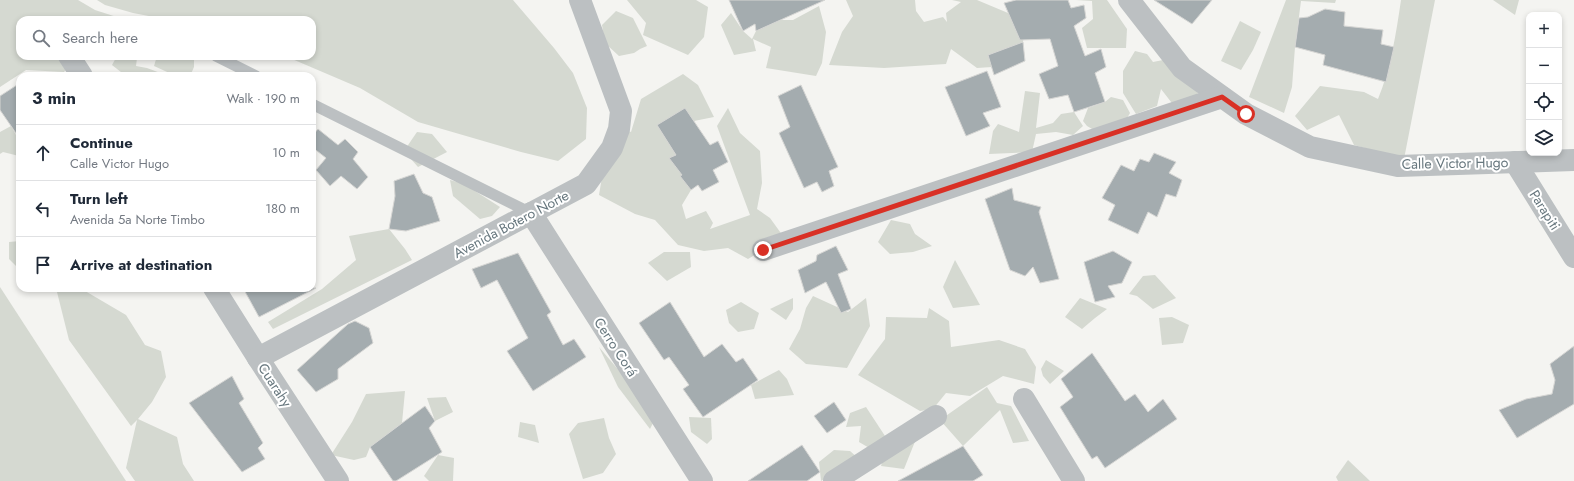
<!DOCTYPE html>
<meta charset="utf-8">
<style>
body{margin:0;font-family:Jost,sans-serif;background:#f2f2f3;color:#1f2937}
.controls{position:absolute;right:12px;top:12px;display:grid;overflow:hidden;border-radius:8px;box-shadow:0 2px 6px #0003}
.controls button{width:36px;height:36px;display:grid;place-items:center;padding:0;border:0;border-bottom:1px solid #e0e1e3;background:#fff;color:#1f2937;font:20px sans-serif}
.stop{position:absolute;width:12px;height:12px;margin:-9px;border:3px solid #d93025;border-radius:50%;background:#fff}
.stop.end{background:#d93025;border-color:#fff;box-shadow:0 1px 4px #0008}
.list{margin:0;padding:0;list-style:none}
h2{display:flex;justify-content:space-between;align-items:center;height:52px;margin:0;padding:0 16px;font-size:17px}
h2 small{font-size:13px;font-weight:400;color:#747a83}
.list li{display:grid;grid-template-columns:26px 1fr auto;gap:12px;align-items:center;box-sizing:border-box;height:56px;padding:0 16px;border-top:1px solid #e0e1e3}
.list b{display:block;font-size:15px;white-space:nowrap}
.list p{margin:0;font-size:13px;white-space:nowrap;color:#747a83}
.list em{font-size:13px;font-style:normal;color:#747a83}
.icon{flex:none;width:22px;height:22px;fill:none;stroke:currentColor;stroke-width:2;stroke-linecap:round;stroke-linejoin:round}
.map{position:relative;flex:none;width:1574px;height:481px;overflow:hidden}
.search{position:absolute;background:#fff;box-shadow:0 2px 6px #0003;left:16px;top:16px;width:300px;height:44px;display:flex;align-items:center;gap:10px;box-sizing:border-box;padding:0 14px;border-radius:12px;color:#747a83;font-size:15px}
.panel{position:absolute;background:#fff;box-shadow:0 2px 6px #0003;left:16px;top:72px;width:300px;height:220px;border-radius:12px}
.map>svg:first-child{display:block}
.green{fill:#d5d9d1}
.building{fill:#a4acaf;stroke:#d6d6d4}
.lines{fill:none;stroke-linecap:round;stroke-linejoin:round}
.service{stroke:#bcc0c2;stroke-width:11}
.minor{stroke:#bcc0c2;stroke-width:22}
.route{stroke:#d93025;stroke-width:5}
.labels{text-anchor:middle;dominant-baseline:central;stroke-width:4;stroke-linejoin:round;paint-order:stroke}
.street-label{font-size:14px;fill:#67777e;stroke:#fff}
</style>
<div class="map">
<svg width="1574" height="481" viewBox="0 0 1574 481">
<rect width="100%" height="100%" fill="#f4f4f1"/>
<g class="green">
<polygon points="0,0 78,0 95,10 126,20 20,20 20,56 77,56 64,72 26,70 0,87"/>
<polygon points="97,0 513,0 554,48 573,73 587,108 586,139 558,161 521,152 418,122 360,88 285,56 312,56 312,20 170,20 133,13 105,5"/>
<polygon points="627,0 696,0 708,7 704,37 688,55 643,35 646,23"/>
<polygon points="846,0 915,0 916,11 924,22 943,17 947,22 946,13 961,2 952,0 977,0 1008,13 1025,24 1023,42 988,55 992,67 977,68 951,49 946,64 884,68 829,65 842,32 853,16"/>
<polygon points="1076,0 1107,0 1127,29 1126,48 1087,48 1082,28 1093,19 1092,1"/>
<polygon points="1286,0 1336,0 1335,3 1301,1 1295,47 1292,87 1284,113 1249,97"/>
<path d="M1401,0h34l-31,159 -50,-14 -15,-30 -32,15 -12,-14 25,-30 44,6 14,7c13,-32 18,-65 23,-99z"/>
<polygon points="1493,0 1519,0 1515,15"/>
<polygon points="819,6 826,32 822,63 816,76 766,68 771,47 753,39 756,51 734,55 721,25 731,13 743,31 752,39 756,31 772,20 793,20"/>
<polygon points="616,11 633,18 647,46 640,49 634,53 619,56 605,43 602,25"/>
<polygon points="1240,21 1261,32 1253,50 1241,70 1221,61"/>
<polygon points="1135,51 1147,54 1153,62 1168,59 1197,89 1199,102 1175,107 1161,89 1157,106 1136,114 1123,93 1123,71"/>
<polygon points="117,56 135,56 137,58 136,66 147,68 163,74 162,76 126,76 112,65"/>
<polygon points="157,56 194,56 194,67 190,76 176,76 154,66"/>
<polygon points="683,74 698,85 714,117 694,121 685,109 657,125 676,155 669,158 680,171 691,190 682,205 686,219 706,211 713,223 710,229 750,215 717,126 728,108 740,133 760,151 762,183 757,209 770,218 783,236 763,250 748,259 728,248 704,251 678,245 655,220 635,214 599,195 603,171 623,129 631,132 641,99"/>
<polygon points="1025,91 1040,93 1036,128 1053,123 1061,114 1074,112 1083,126 1073,135 1056,132 1036,134 1032,152 989,154 993,131 998,124 1019,132"/>
<polygon points="1111,97 1123,100 1130,113 1125,122 1104,136 1087,126 1083,121 1088,108 1105,102"/>
<polygon points="11,126 20,142 19,156 3,152 0,154 0,132"/>
<polygon points="417,132 432,134 447,152 418,167 404,151"/>
<polygon points="450,180 464,184 500,207 492,216 480,219 453,196"/>
<polygon points="891,220 910,224 915,234 932,246 913,252 890,254 878,242"/>
<polygon points="389,229 405,249 412,260 273,329 268,322 322,289 356,260 349,236"/>
<polygon points="20,241 20,267 18,268 9,259 9,242"/>
<polygon points="664,252 690,252 691,267 667,281 648,263"/>
<polygon points="955,260 980,305 953,308 943,287"/>
<polygon points="1155,275 1176,298 1153,309 1137,296 1129,294 1143,276"/>
<polygon points="0,287 126,481 0,481"/>
<polygon points="56,288 80,288 126,315 145,345 161,351 166,377 152,402 138,419 177,437 183,464 194,481 135,481 126,468 137,420 131,426 69,340"/>
<polygon points="813,296 848,312 866,298 870,326 847,368 806,364 789,349 800,329 806,308"/>
<polygon points="793,298 793,309 786,320 770,309"/>
<polygon points="1080,298 1107,309 1095,318 1082,329 1065,317"/>
<polygon points="741,302 759,313 754,329 738,332 729,323 726,310"/>
<polygon points="929,308 949,321 951,347 999,340 1025,349 1036,367 1034,384 1003,376 970,396 946,393 933,409 920,411 858,375 885,339 886,317 927,318"/>
<polygon points="1172,317 1189,325 1183,343 1162,345 1159,318"/>
<polygon points="599,347 621,373 653,423 650,429 618,387"/>
<polygon points="1046,360 1064,371 1050,384 1043,376 1041,369"/>
<polygon points="779,370 787,379 794,395 755,399 751,385"/>
<polygon points="987,387 997,403 1011,406 1029,441 1013,443 1000,410 963,446 940,420"/>
<polygon points="405,391 402,423 370,447 366,457 354,460 331,455 352,422 366,394"/>
<polygon points="446,397 453,412 435,421 427,398"/>
<polygon points="866,407 885,436 871,449 859,442 861,426 846,427 850,413"/>
<polygon points="689,417 711,418 712,439 707,444 691,432"/>
<polygon points="604,418 609,438 616,454 603,473 583,479 569,434 578,423"/>
<polygon points="520,422 535,425 539,443 518,437"/>
<polygon points="918,434 904,469 881,466 886,449"/>
<polygon points="834,450 850,451 859,459 821,481 819,462"/>
<polygon points="438,455 454,458 453,481 429,481 424,476"/>
<polygon points="1348,460 1370,481 1338,481 1336,477"/>
</g>
<g class="building">
<polygon points="729,0 825,0 756,31 755,24 743,31"/>
<polygon points="1016,0 1068,0 1071,8 1084,5 1086,18 1074,26 1085,56 1101,49 1106,67 1095,73 1105,102 1074,112 1068,95 1049,99 1039,74 1058,66 1050,39 1020,40 1004,3"/>
<polygon points="1154,0 1212,0 1192,24"/>
<polygon points="1325,9 1345,12 1344,26 1383,30 1381,44 1394,47 1386,82 1323,65 1325,55 1295,47 1299,18 1308,17"/>
<polygon points="1023,42 1025,61 994,75 988,55"/>
<polygon points="987,71 1001,107 983,113 990,126 966,136 945,87"/>
<polygon points="20,83 20,139 0,110 0,96"/>
<polygon points="801,85 838,167 829,171 834,186 822,192 817,182 804,188 779,133 790,127 778,96"/>
<polygon points="685,108 710,145 718,141 728,162 713,170 719,182 702,191 698,185 691,190 680,176 682,175 669,158 676,155 657,125"/>
<polygon points="318,129 338,145 345,139 358,152 353,159 368,177 357,189 341,176 330,186 316,170 326,158 312,147 312,136"/>
<polygon points="1154,153 1176,162 1169,173 1182,180 1176,197 1166,194 1157,217 1148,212 1138,234 1108,220 1115,205 1102,198 1121,165 1134,171 1140,159 1149,162"/>
<polygon points="414,174 423,193 432,197 440,221 406,231 389,229 395,196 394,181"/>
<polygon points="1012,188 1014,200 1041,207 1039,212 1059,279 1040,283 1033,267 1025,276 1010,270 985,199"/>
<polygon points="836,246 848,270 838,274 851,309 841,313 826,282 805,293 798,270 816,261 817,255"/>
<polygon points="1113,251 1132,262 1122,283 1108,286 1115,297 1095,302 1084,262"/>
<polygon points="518,253 551,312 547,315 563,345 574,339 586,357 533,391 507,351 528,338 497,280 481,288 472,269"/>
<polygon points="243,288 316,288 259,317"/>
<polygon points="670,302 704,357 722,344 736,362 743,358 758,380 703,417 683,389 689,385 669,357 664,360 639,323"/>
<polygon points="355,321 369,328 373,343 338,369 338,379 316,392 297,370 348,324"/>
<polygon points="1574,346 1574,404 1517,438 1499,410 1526,399 1552,394 1555,380 1550,364"/>
<polygon points="1092,353 1125,401 1135,394 1148,412 1163,399 1177,419 1105,468 1097,456 1092,459 1060,407 1073,397 1061,379"/>
<polygon points="232,376 244,399 239,403 263,443 258,448 265,459 242,472 189,403"/>
<polygon points="834,402 846,420 827,433 814,416"/>
<polygon points="425,406 435,421 429,428 442,452 396,481 393,481 370,447"/>
<polygon points="802,445 820,472 807,481 748,481"/>
<polygon points="963,446 983,475 973,481 898,481"/>
</g>
<g class="lines">
<g class="service">
<polyline points="216,56 256,76"/>
<polyline points="312,104 531,213"/>
</g>
<g class="minor">
<polyline points="1129,0 1182,68 1246,114 1310,147 1398,166 1574,160"/>
<polyline points="69,56 82,76"/>
<polyline points="1515,162 1574,257"/>
<polyline points="531,213 702,481"/>
<polyline points="763,250 1222,97"/>
<polyline points="214,288 258,358 338,481"/>
<polyline points="258,358 586,184 612,148 619,129 621,111 580,0"/>
<polyline points="1024,399 1074,481"/>
<polyline points="834,481 936,416"/>
</g>
</g>
<g class="lines">
<polyline class="route" points="763,250 1222,97 1246,114"/>
</g>
<g class="labels">
<g class="street-label">
<text transform="translate(1455 163) rotate(-1)">Calle Victor Hugo</text>
<text transform="translate(1545 210) rotate(58)">Parapiti</text>
<text transform="translate(511 224) rotate(-28)">Avenida Botero Norte</text>
<text transform="translate(616 347) rotate(57)">Cerro Corá</text>
<text transform="translate(275 385) rotate(57)">Cuarahy</text>
</g>
</g>
</svg>
<div class="controls">
<button>+</button>
<button>−</button>
<button><svg class="icon" aria-label="locate" viewBox="0 0 24 24"><circle cx="12" cy="12" r="6"/><path d="M12 2v4M12 18v4M2 12h4M18 12h4"/></svg></button>
<button><svg class="icon" aria-label="layers" viewBox="0 0 24 24"><path d="M12 4l9 5-9 5-9-5zM3 14l9 5 9-5"/></svg></button>
</div>
<div class="stop" style="left:1246px;top:114px"></div>
<div class="stop end" style="left:763px;top:250px"></div>
<div class="search"><svg class="icon" aria-label="search" viewBox="0 0 24 24"><circle cx="10" cy="10" r="6"/><path d="M15 15l6 6"/></svg>Search here</div>
<section class="panel">
<h2>3 min<small>Walk · 190 m</small></h2>
<ul class="list">
<li><svg class="icon" aria-label="ahead" viewBox="0 0 24 24"><path d="M12 20V5M6 11l6-6 6 6"/></svg><div><b>Continue</b><p>Calle Victor Hugo</p></div><em>10 m</em></li>
<li><svg class="icon" aria-label="left" viewBox="0 0 24 24"><path d="M17 20v-9H6M10 6l-5 5 5 5"/></svg><div><b>Turn left</b><p>Avenida 5a Norte Timbo</p></div><em>180 m</em></li>
<li><svg class="icon" aria-label="arrive" viewBox="0 0 24 24"><path d="M6 21V4h12l-3 4 3 4H6"/></svg><div><b>Arrive at destination</b></div></li>
</ul>
</section>
</div>
